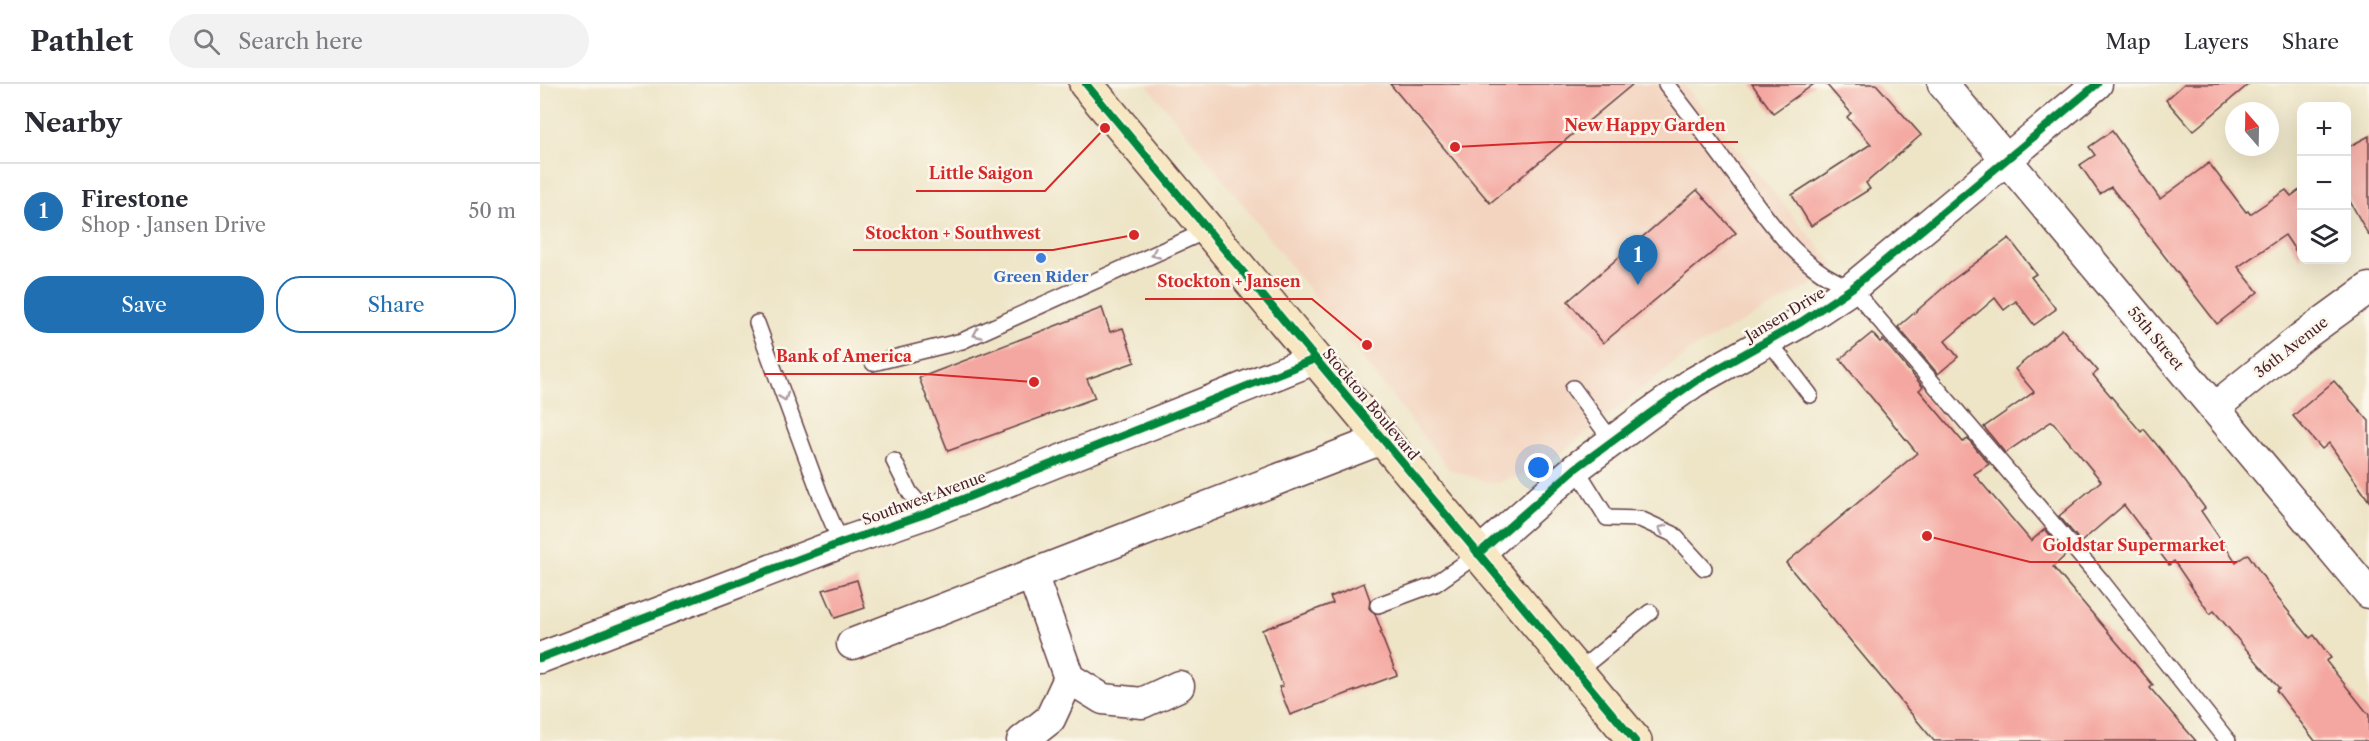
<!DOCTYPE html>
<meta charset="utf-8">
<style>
body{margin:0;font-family:"Libre Caslon Text",serif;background:#f2f2f3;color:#2b2b33}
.controls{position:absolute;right:18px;top:18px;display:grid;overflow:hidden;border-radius:12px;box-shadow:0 6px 24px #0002}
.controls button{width:54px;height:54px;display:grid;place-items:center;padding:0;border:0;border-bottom:2px solid #e1e1e2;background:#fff;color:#2b2b33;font:30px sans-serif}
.compass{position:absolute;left:1685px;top:18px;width:54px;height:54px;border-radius:50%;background:#fff;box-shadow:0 6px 24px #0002;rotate:340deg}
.you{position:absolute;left:999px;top:384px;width:21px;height:21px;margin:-15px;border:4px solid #fff;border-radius:50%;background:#1a73e8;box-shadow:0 0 0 9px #1a73e833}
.badge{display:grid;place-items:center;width:39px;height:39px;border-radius:50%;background:#1f6fb2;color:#fff;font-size:20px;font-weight:700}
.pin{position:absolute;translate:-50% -50px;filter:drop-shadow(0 2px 3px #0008)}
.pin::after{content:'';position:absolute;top:32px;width:21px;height:18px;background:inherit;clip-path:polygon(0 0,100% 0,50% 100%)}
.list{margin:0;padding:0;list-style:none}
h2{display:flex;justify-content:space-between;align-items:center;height:78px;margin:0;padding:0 24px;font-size:26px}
h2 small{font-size:20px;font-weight:400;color:#7c7c81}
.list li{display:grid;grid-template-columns:39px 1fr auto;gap:18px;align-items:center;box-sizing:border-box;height:96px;padding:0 24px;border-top:2px solid #e1e1e2}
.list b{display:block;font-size:22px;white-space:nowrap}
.list p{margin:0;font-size:20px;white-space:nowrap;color:#7c7c81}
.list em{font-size:20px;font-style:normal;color:#7c7c81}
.actions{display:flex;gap:12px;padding:18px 24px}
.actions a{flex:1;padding:14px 0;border:2px solid #1f6fb2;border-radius:24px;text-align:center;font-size:21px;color:#1f6fb2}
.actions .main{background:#1f6fb2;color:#fff}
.icon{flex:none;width:33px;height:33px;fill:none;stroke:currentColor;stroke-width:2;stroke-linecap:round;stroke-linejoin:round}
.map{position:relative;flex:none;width:1829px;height:657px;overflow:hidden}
header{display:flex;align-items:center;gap:36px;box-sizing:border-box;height:84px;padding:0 30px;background:#fff;border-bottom:2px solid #e1e1e2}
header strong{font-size:28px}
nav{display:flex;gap:33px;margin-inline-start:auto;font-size:21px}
.search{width:420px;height:54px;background:#f2f2f3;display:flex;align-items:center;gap:15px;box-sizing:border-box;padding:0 21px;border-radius:33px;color:#7c7c81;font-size:22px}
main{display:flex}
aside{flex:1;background:#fff}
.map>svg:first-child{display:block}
.built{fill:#f3d4bf}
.building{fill:#f4a7a0}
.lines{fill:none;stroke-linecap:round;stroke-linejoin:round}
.service-casing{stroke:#633d42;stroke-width:18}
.minor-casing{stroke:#633d42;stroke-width:33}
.secondary-casing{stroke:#633d42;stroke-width:36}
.service{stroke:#fff;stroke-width:15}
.minor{stroke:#fff;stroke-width:30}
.secondary{stroke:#f7e8c3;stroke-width:33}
.cycleway-casing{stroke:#fbf7ec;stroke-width:11}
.cycleway{stroke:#00873e;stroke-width:8}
.oneway{stroke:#ae9aa0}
.shop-dot{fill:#3f7fe0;stroke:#fbf7ec;stroke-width:2}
.labels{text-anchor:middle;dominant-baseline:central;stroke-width:5;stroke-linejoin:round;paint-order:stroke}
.shop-label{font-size:15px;font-weight:bold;fill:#366cbe;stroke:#fbf7ec}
.street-label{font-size:15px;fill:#4a1f2b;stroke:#fbf7ec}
.leader{fill:none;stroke:#d62828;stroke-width:2}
.callout-dot{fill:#d62828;stroke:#fbf7ec;stroke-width:2}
.callout-label{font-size:16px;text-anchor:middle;font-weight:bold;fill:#d62828;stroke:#fbf7ec;stroke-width:5;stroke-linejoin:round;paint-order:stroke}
</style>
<header>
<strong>Pathlet</strong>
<div class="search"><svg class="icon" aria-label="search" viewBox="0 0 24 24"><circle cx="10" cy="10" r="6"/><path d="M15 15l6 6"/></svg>Search here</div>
<nav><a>Map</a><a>Layers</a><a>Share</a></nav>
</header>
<main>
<aside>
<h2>Nearby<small></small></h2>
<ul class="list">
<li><span class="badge">1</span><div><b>Firestone</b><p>Shop · Jansen Drive</p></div><em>50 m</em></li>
</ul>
<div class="actions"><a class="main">Save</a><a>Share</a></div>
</aside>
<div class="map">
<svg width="1829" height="657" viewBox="0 0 1829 657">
<rect width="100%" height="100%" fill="#fbf7ec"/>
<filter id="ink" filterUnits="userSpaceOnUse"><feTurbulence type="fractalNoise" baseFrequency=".0167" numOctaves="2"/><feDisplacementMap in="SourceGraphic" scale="12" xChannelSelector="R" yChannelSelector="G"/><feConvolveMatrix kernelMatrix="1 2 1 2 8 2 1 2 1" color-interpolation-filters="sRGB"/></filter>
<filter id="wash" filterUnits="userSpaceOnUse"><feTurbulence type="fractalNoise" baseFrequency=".008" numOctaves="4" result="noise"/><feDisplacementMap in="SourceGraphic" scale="24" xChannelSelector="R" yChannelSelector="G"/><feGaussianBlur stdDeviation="1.35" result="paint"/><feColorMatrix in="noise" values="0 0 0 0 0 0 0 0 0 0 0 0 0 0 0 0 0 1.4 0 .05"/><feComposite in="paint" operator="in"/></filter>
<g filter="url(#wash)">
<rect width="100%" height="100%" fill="#eee5c7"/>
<polygon class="built" points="606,0 1143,0 1295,182 1268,203 1152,265 999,386 952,400 909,385 657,62"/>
<g id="blocks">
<g class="building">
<polygon points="850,0 1093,0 950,119"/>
<polygon points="1212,0 1274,0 1233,29"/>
<polygon points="1286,0 1336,0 1381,51 1326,99 1330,105 1271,142 1252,111 1331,60 1307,33 1311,29"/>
<polygon points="1644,0 1709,0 1653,47 1626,16"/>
<polygon points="1572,47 1620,115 1669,79 1706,128 1708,127 1710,130 1746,106 1751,112 1761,105 1761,175 1745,151 1698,183 1718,208 1677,240 1571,103 1560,110 1540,81 1555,71 1549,63"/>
<polygon points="1829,52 1829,152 1806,110 1806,64"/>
<polygon points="1157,106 1196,149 1063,259 1028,217"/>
<polygon points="1469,154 1496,190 1491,193 1516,225 1494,241 1476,217 1464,226 1455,214 1405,257 1418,273 1398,290 1358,243 1410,198"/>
<polygon points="562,224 570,248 583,244 595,278 547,295 555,314 408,367 379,294"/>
<polygon points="1522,245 1558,287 1553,291 1601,348 1604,345 1626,372 1665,424 1661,427 1696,478 1708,470 1736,512 1770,554 1774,551 1791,574 1786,577 1829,631 1829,657 1775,657 1736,606 1739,604 1674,527 1670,530 1634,477 1629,481 1584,421 1541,458 1519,432 1561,397 1512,337 1465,369 1444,343 1494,308 1475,285"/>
<polygon points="1332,249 1340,258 1343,256 1383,303 1379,306 1423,358 1428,355 1449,380 1434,390 1491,457 1505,445 1526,471 1513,483 1613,601 1610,604 1656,657 1394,657 1246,479 1377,369 1300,275"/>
<polygon points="1794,297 1829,337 1829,417 1789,359 1782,365 1753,332"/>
<polygon points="317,496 325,524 295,534 283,506"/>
<polygon points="824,499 830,516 829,524 835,530 842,548 840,548 857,591 750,631 739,603 743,602 722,546 793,519 790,513"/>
</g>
</g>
</g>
<g filter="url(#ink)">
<use href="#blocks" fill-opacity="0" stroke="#633d42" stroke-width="1.5"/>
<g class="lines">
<g class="service-casing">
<g id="service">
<path d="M1126,0c25,31 48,63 72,95 31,42 62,91 114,109l248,291 128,162"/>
<polyline points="217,239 280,410 301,459"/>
<polyline points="1228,256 1270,311"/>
<polyline points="333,279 422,257 668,146"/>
<polyline points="1033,304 1072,357"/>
<polyline points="354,377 370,409 388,429"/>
<polyline points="1036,384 1067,434 1100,435 1133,450 1164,484"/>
<polyline points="838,521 895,500 938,470"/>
<polyline points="1037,588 1110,528"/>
</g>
</g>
<g class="minor-casing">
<g id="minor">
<polyline points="1403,0 1829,509"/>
<polyline points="1674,324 1762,253 1829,204"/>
<polyline points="938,470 1036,384 1109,330 1154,298 1261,238 1312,204 1557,0"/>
<polyline points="492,490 529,594 563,615 602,619 639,602"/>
<polyline points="312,560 842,355"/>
<polyline points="0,574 301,459 388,429 775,275"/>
<polyline points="482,657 510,635 529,594"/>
</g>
</g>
<g class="secondary-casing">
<polyline id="secondary" points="546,0 1095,657"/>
</g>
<use href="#service" class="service"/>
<use href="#minor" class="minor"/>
<use href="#secondary" class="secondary"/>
<g class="cycleway-casing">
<g id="cycleway">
<polyline points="546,0 1095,657"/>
<polyline points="938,470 1036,384 1109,330 1154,298 1261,238 1312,204 1557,0"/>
<polyline points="0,574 301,459 388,429 775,275"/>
</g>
</g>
<use href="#cycleway" class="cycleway"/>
</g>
<defs><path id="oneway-chevron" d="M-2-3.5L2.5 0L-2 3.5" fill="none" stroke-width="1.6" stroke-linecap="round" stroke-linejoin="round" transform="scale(1.5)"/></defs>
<g class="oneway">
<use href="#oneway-chevron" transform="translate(615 170) rotate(156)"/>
<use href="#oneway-chevron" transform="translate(437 250) rotate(156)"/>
<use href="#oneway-chevron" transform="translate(244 313) rotate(70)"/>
<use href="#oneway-chevron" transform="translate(1122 445) rotate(-155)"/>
</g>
</g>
<circle class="shop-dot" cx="501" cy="174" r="6"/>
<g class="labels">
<g class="shop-label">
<text x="501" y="192">Green Rider</text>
</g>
<g class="street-label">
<text transform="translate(1245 230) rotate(-31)">Jansen Drive</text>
<text transform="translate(1616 254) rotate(50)">55th Street</text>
<text transform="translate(1751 263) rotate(-38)">36th Avenue</text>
<text transform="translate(831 320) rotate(50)">Stockton Boulevard</text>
<text transform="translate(384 414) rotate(-20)">Southwest Avenue</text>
</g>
</g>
<path class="leader" d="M915 63L1011 58H1198M565 44L505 107H376M594 151L513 166H313M827 261L772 215H605M494 298L385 290H224M1387 452L1490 478H1697"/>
<g class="callout-dot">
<circle cx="915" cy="63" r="6"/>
<circle cx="565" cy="44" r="6"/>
<circle cx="594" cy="151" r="6"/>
<circle cx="827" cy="261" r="6"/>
<circle cx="494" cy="298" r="6"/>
<circle cx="1387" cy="452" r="6"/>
</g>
<g class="callout-label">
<text x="1105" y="47">New Happy Garden</text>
<text x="441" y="95">Little Saigon</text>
<text x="413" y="155">Stockton + Southwest</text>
<text x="689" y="203">Stockton + Jansen</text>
<text x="304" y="278">Bank of America</text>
<text x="1594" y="467">Goldstar Supermarket</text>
</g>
</svg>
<div class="controls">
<button>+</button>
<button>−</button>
<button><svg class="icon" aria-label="layers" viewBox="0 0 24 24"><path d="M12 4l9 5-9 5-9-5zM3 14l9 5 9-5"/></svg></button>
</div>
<svg class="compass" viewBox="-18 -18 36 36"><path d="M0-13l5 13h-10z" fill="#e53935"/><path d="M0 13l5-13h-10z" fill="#7c7c81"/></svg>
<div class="you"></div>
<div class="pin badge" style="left:1098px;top:201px">1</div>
</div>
</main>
